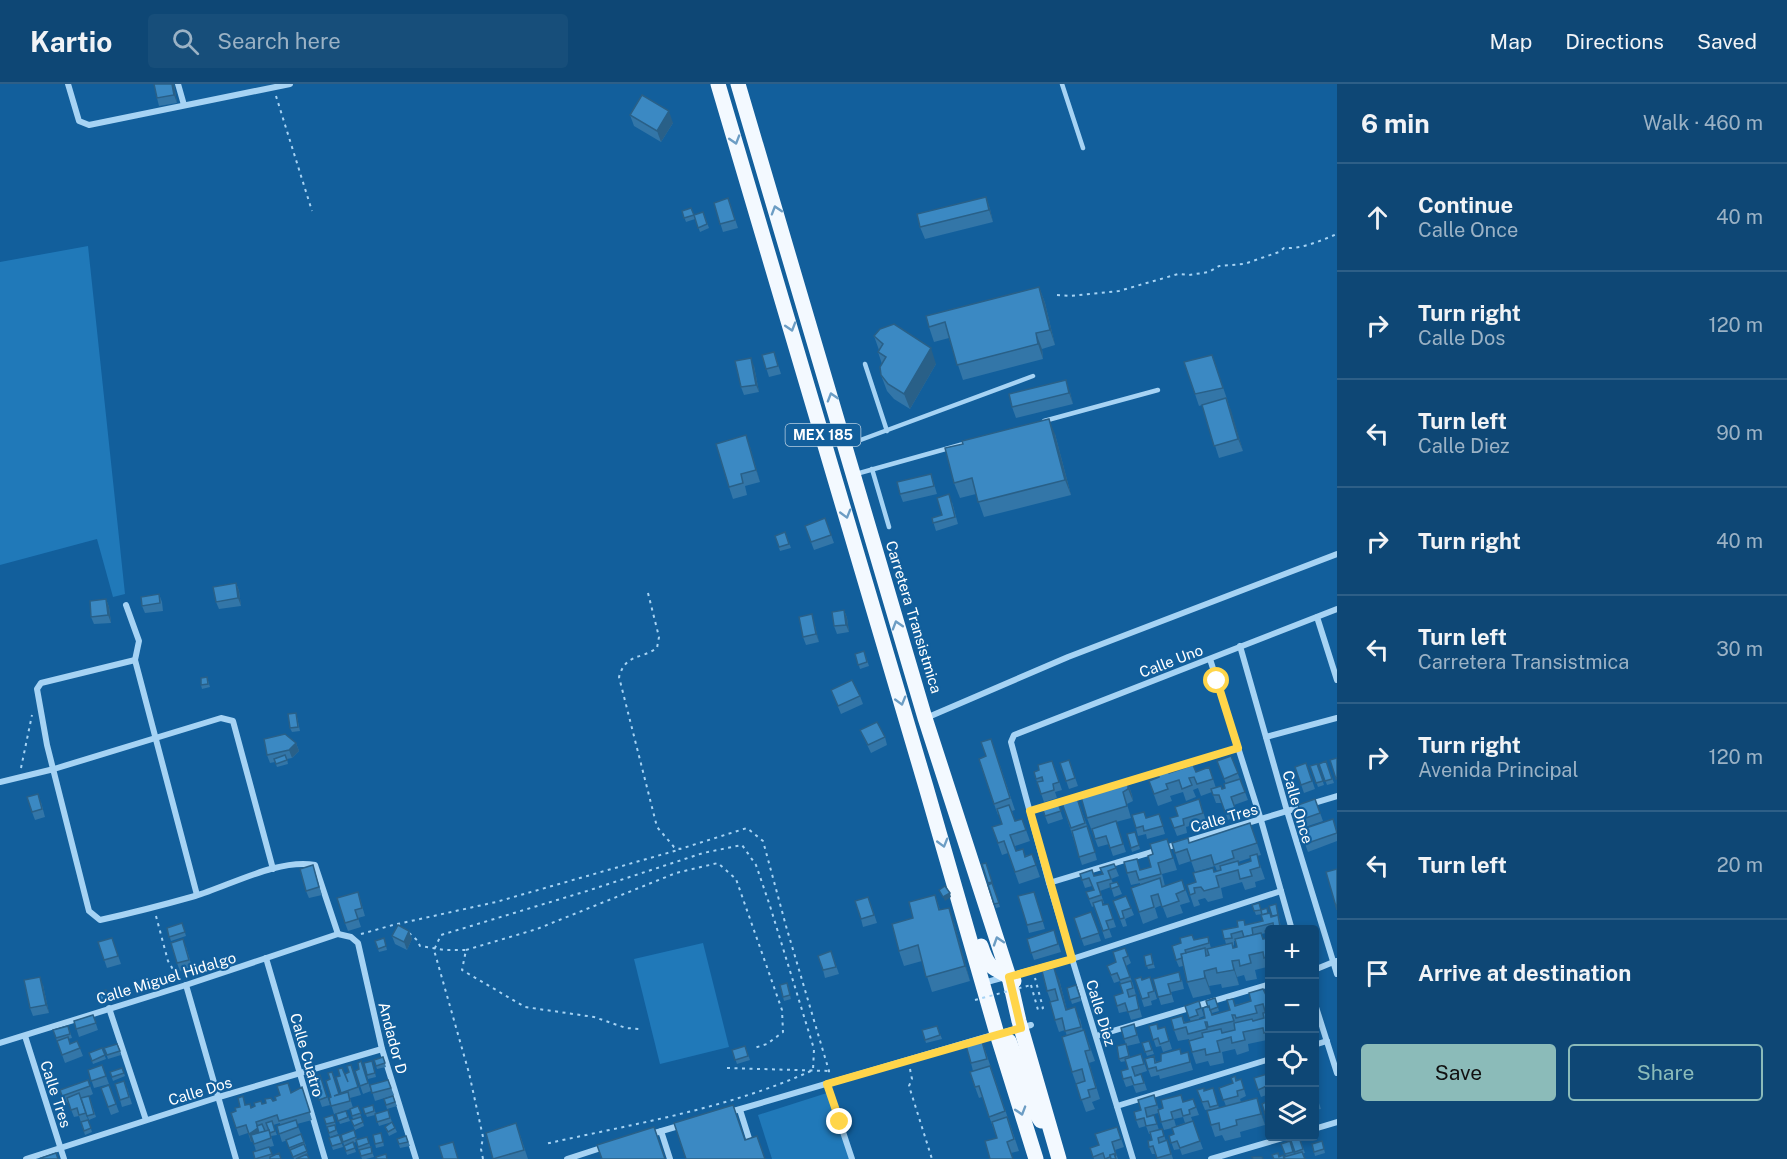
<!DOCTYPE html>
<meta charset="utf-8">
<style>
body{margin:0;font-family:"Public Sans",sans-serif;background:#174e7a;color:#f1f3f6}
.controls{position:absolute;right:18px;bottom:18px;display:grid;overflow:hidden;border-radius:6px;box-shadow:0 3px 9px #0003}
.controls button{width:54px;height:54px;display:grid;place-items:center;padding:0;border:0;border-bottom:2px solid #2e5f87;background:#0e4775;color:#f1f3f6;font:30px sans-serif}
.stop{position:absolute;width:18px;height:18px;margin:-14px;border:4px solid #ffd54a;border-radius:50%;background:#fff}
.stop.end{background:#ffd54a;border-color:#fff;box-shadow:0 2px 6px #0008}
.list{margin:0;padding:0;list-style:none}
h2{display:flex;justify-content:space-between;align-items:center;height:78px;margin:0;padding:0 24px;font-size:26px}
h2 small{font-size:20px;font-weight:400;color:#9bb2c5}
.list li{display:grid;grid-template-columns:39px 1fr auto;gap:18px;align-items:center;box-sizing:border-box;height:108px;padding:0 24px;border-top:2px solid #2e5f87}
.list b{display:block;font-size:22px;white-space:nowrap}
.list p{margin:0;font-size:20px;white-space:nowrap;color:#9bb2c5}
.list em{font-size:20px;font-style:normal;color:#9bb2c5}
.actions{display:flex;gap:12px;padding:18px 24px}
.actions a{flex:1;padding:14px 0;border:2px solid #8bbbb9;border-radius:6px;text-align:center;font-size:21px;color:#8bbbb9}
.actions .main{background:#8bbbb9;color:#111}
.icon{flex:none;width:33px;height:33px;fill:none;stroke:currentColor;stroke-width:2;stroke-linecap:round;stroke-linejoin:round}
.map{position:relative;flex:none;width:1337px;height:1075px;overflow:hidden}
header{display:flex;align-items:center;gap:36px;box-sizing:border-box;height:84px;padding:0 30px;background:#0e4775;border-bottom:2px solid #2e5f87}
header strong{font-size:28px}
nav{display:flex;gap:33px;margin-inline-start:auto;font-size:21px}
.search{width:420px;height:54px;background:#174e7a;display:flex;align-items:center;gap:15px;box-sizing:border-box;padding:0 21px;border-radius:6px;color:#9bb2c5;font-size:22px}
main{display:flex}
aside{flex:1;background:#0e4775}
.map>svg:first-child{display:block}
.green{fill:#2079b9}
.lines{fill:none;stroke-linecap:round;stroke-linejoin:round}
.path{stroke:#a6d3f4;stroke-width:2;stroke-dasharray:3 4.5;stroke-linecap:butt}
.lane{stroke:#a6d3f4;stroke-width:4.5}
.street{stroke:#a6d3f4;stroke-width:6}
.primary{stroke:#f3f9ff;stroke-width:15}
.path-bridge{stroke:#a6d3f4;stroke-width:2;stroke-dasharray:3 4.5;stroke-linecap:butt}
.wall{fill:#3376a8;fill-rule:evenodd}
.shaded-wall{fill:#296088}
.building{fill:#3b89c3;stroke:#296088;stroke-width:1.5}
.oneway{stroke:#6c9dc4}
.route{stroke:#ffd54a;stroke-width:8}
.labels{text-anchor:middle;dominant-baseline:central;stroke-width:4.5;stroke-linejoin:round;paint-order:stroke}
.shield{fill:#125f9c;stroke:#b8cfe1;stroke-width:1.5}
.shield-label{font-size:14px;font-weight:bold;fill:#fff}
.street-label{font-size:15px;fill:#fff;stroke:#125f9c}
</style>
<header>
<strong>Kartio</strong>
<div class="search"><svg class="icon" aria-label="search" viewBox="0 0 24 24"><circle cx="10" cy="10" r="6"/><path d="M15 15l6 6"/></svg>Search here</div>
<nav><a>Map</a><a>Directions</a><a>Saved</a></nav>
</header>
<main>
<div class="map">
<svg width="1337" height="1075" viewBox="0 0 1337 1075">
<rect width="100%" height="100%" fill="#125f9c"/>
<g class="green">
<polygon points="88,162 125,510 113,513 97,455 0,481 0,178"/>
<polygon points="703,859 729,963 660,980 634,875"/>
<polygon points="830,1008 851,1075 772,1075 758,1031"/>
</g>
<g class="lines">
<g class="path">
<polyline points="276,12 312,127"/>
<path d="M1057,211l13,1 49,-5 59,-17 11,1 20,-3 10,-6 25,-2 35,-12 5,-4c18,1 36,-7 53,-14"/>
<path d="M648,509l11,44 -2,11c-17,12 -31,5 -38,29l38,150 17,20 6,2 67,-21 16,13 23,85 43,145v4"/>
<polyline points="21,684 32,631"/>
<polyline points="156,832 168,877 178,894"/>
<polyline points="409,849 417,856 420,862 445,866 466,866 462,886 525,923 594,933 626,944 640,945"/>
<polyline points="361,850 393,841 496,818 678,766"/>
<polyline points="466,866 537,845 676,789 718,779 736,795 782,926 783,948 767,960 754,964"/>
<polyline points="1031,901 1038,926 1043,924 1035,894"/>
<polyline points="727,984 829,987"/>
<polyline points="910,985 912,995 909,1002 932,1075"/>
<path d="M483,1075l-2,-10 2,-12 -14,-64 -35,-123 7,-15 146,-44 116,-38 39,-8 14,20 14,41 44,143 -1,21c-82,38 -180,54 -268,74"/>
</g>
<g class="lane">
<polyline points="1062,0 1083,64"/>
<polyline points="865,280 887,347"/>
<polyline points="1044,337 1158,306"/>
<polyline points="847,361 1033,292"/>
<polyline points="872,385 889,443"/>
<polyline points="856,390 967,359"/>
</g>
<g class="street">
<polyline points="68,0 79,37 89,41 290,0"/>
<polyline points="178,0 184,21"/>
<polyline points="126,521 139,557 135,576 197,811"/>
<polyline points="1317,533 1337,596"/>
<polyline points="1240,562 1287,727 1337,890"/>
<polyline points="1210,575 1261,736 1292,846"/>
<path d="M135,576l-94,23 -4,6 10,56 42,166 11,9c32,-7 63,-15 95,-24 34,-10 84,-38 120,-31l23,69"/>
<polyline points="926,634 1068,573 1337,470"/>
<polyline points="1266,653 1337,634"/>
<polyline points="0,698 54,685 221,634 233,637 273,785"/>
<polyline points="1030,727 1238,664"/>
<polyline points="1049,799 1337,712"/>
<polyline points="338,850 351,853 358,859 382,965 416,1075"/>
<polyline points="266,874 325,1075"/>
<polyline points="1314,886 1336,877"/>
<polyline points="983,899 1072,875 1281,807"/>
<polyline points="186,901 236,1075"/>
<polyline points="1314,917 1337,989"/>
<polyline points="109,924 146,1036"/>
<polyline points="25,952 64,1075"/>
<polyline points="1096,952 1270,900"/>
<polyline points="0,959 186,901 338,850"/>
<polyline points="1314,961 1327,957"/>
<polyline points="827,1000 852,1075"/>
<polyline points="1117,1022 1270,975"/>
<polyline points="740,1026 751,1061"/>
<polyline points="730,1028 986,953 1031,941"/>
<polyline points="1314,1045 1337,1038"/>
<polyline points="661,1047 670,1075"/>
<polyline points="648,1051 682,1041"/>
<polyline points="26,1075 219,1013 382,965"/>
<polyline points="567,1075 604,1063"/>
<polyline points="1133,1075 1049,799 1011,658 1014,651 1337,525"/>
<polyline points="1211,1075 1289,1052"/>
</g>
<g class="primary">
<polyline points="718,0 926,703 997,950 1036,1075"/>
<polyline points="738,0 925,634 1009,893 1019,937 1059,1075"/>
<path d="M981,862c10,30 14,18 33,35"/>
<polyline points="1009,957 1037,1031 1041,1037"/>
</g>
<polyline class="path-bridge" points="975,916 1031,901"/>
</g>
<g class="wall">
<polygon points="174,0 177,19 159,22 157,14"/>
<polygon points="630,31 673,39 661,58 634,42"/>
<polygon points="986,113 990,125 993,138 925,155 920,143"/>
<polygon points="728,114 738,144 723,148 714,119"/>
<polygon points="691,124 694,131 703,128 709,144 700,148 695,135 686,138 682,127"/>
<polygon points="1039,203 1045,219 1055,261 1042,265 1043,275 963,296 949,254 934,258 929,243"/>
<polygon points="874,252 936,280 910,325 894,315 887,307 881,291 882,280 878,268 879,266"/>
<polygon points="774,268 781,290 769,293 762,271"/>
<polygon points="1212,271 1227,315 1243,367 1219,374 1202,321 1199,322 1195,310"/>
<polygon points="754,282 759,308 744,311 741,303"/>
<polygon points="1070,308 1073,320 1016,334 1012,323"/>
<polygon points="1055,350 1071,411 984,433 976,410 960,414 954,399"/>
<polygon points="750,363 760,398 745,402 747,411 733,415 729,403"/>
<polygon points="931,390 937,410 903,418 900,410"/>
<polygon points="952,418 958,440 936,447 932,434 942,431"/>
<polygon points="825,434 834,459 814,466 805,442"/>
<polygon points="785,448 791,464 780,467 775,452"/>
<polygon points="236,499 239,507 241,522 219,525 216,518"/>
<polygon points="159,510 162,518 163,527 145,529 142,522"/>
<polygon points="106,515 109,523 111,539 94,540 91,533"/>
<polygon points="844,526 847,534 849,548 837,550 834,542"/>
<polygon points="814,538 819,558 806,561 803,553"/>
<polygon points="864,567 869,582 860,585 855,570"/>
<polygon points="207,593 210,603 202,605 201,601"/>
<polygon points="831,606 860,612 863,620 841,630"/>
<polygon points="297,633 300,647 292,648 290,644"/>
<polygon points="860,646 885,653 887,661 871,669"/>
<polygon points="991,655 1015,726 1012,727 1015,737 1022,735 1030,757 1015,762 1016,767 1025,772 1032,770 1040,793 1019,800 1008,769 1002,771 992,743 1002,740 1000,731 998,731 994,720 986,672"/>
<polygon points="296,659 299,667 292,674 287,675 288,680 277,683 275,678 270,679 267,671"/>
<polygon points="1231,672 1248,716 1234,721 1238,732 1228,736 1222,719 1216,719 1212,708 1201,712 1198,704 1193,706 1196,713 1186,717 1183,708 1170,712 1172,717 1158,722 1149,697 1169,689 1196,688 1209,683 1216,704 1222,705 1225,704 1226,700 1217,677"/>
<polygon points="1069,676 1078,702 1069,705 1060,679"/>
<polygon points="1326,677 1334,699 1327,701 1319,680"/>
<polygon points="1306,679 1315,705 1304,709 1295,683"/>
<polygon points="1317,680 1324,701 1318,703 1310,682"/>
<polygon points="1055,685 1062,706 1055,708 1057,714 1044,718 1036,695"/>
<polygon points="1128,699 1132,711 1133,717 1127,720 1131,734 1116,738 1126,768 1113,772 1109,760 1098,763 1087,734"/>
<polygon points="1077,714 1090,750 1097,776 1082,781 1062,719"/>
<polygon points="1199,715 1206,737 1186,743 1187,749 1177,752 1170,734 1178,732"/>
<polygon points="1315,715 1323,737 1305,743 1298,721"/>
<polygon points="1057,717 1063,735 1048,740 1045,732"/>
<polygon points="41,718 45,733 35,736 32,728"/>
<polygon points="1159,730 1165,750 1147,755 1146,750 1138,752 1136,744 1146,734"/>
<path d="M1250,739l11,32 -4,1 8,23 -10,3 1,5 -11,3 -3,-8 -21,6 2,10 -15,4 -3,-4 -7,2 2,5 -6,2 -4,-12 6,-13 21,-11 -2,-5 -20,6 -4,-11 -12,4 -7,-22h17zM1250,774l1,3 -11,4 -2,-3z"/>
<polygon points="1300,746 1337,747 1337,757 1308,768"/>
<polygon points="1135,748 1140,765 1132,768 1127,750"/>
<polygon points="1171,767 1177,786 1162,790 1165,802 1182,796 1190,818 1180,821 1183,829 1167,834 1162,821 1155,824 1158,834 1143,840 1131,804 1140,801 1140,799 1131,801 1127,789 1151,783"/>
<polygon points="986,779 1000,823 996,824 982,780"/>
<polygon points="1114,780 1119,792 1111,795 1113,799 1117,798 1122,810 1114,813 1111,803 1100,807 1104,819 1103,819 1103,821 1108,820 1116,843 1109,845 1112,853 1105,855 1094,822 1092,823 1086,808 1094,806 1092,802 1085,804 1080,790 1094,792 1103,790"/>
<polygon points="313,781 322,811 309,814 306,807"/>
<polygon points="358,808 365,832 358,834 361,843 348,847 345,839"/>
<polygon points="1034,808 1045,845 1029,849 1027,841"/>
<polygon points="935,811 940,826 954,839 970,897 932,908 922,877 904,882 899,867 913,834"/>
<polygon points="1126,812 1134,831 1125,835 1127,842 1123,843 1113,817"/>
<path d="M1276,820l5,23 -12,3v43l-2,-6 -12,3 2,9 -11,2 -2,-6 -7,2 2,8 -17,3 -1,-4 -12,2 2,8 -18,4 -6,-16 -4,-16 -4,1 -3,-7 18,-20 14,-3 3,11 15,-4 -4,-14 41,-9 -1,-7 -6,1 -4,-10 16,8h2l2,4zM1266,849l1,5 -4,1 -2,-5zM1234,857h1l2,6 -3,1 -1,-2 1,-1z"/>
<polygon points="871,821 877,839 863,843 861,835"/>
<polygon points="1091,828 1101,857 1084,862 1074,834"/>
<polygon points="182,839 186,852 171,857 167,844"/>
<polygon points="1054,846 1061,868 1034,876 1027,855"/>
<polygon points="409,847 412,855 407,866 395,860 392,852"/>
<polygon points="112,854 121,880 107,884 98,858"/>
<polygon points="384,854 387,866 379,868 375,857"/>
<polygon points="186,863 192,883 180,887 177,879"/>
<polygon points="1125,864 1131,879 1126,882 1133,900 1142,933 1131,936 1128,927 1119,929 1117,922 1123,909 1121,900 1120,897 1114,899 1107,882 1116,878"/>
<polygon points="831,867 839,890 825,894 823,886"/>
<polygon points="1151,870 1155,884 1148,885 1144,872"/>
<polygon points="1150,893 1157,915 1151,917 1152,921 1144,923 1135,895 1142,896"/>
<polygon points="1059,895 1067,926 1080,935 1083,947 1084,946 1095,977 1089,979 1100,1015 1092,1018 1095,1025 1086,1028 1072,988 1067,952 1065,946 1059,948 1055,936 1051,918 1047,907"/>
<polygon points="1153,895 1182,896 1184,905 1171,908 1174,918 1161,921"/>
<polygon points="43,901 49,929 33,932 30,924"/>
<polygon points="1076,901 1081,917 1072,920 1067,904"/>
<polygon points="788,903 791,915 784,917 783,913"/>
<polygon points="106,906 110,918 99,921 96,909"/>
<polygon points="1269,910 1269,960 1268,961 1267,956 1248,960 1249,967 1237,971 1235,965 1222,968 1224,979 1210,982 1208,977 1196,980 1192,968 1189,955 1178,957 1174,946 1182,932 1185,939 1191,938 1185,922 1199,917 1204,932 1199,934 1199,935 1205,934 1208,923 1215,914 1219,927 1212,929 1212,931 1230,926 1233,915 1235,921 1251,917"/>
<polygon points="93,931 98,946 79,953 74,937"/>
<polygon points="1134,940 1140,959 1127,962 1130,974 1144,978 1147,987 1135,991 1144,997 1147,1006 1136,1009 1133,1001 1126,1003 1123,995 1128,985 1126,977 1121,978 1119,975 1126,960 1124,955"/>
<polygon points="68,942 72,954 68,955 70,960 77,957 83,972 65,979 53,946"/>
<polygon points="937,942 942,955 926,959 922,946"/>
<polygon points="1149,942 1158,945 1165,943 1172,965 1163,968 1161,962 1156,963"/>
<polygon points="981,954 1019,1067 1011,1069 997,1054 982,1013 979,1014 975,1003 973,987 971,979"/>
<polygon points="1149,957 1154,970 1147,972 1142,959"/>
<polygon points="117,960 121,971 108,975 104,964"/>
<polygon points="745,962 750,976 737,980 732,966"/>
<polygon points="102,964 106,975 93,980 89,969"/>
<polygon points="1181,970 1190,976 1193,986 1160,995 1159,991 1151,993 1148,985 1154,972 1156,978"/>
<polygon points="383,973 386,983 377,985 374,976"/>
<polygon points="361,977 371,1007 363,1010 355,987 359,985"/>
<polygon points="102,981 109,1000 94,1004 88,986"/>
<polygon points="351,981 361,1011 350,1014 353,1024 358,1022 364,1042 355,1046 351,1036 353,1035 350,1025 334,1030 329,1014 331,1013 330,995 340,1011 341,1010 336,993 348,998"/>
<polygon points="373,981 376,993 368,995 367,991"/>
<polygon points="122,984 125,992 113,997 110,988"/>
<polygon points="320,991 330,1021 322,1023 314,1000 319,999"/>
<polygon points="1235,992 1237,997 1241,995 1246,1012 1240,1015 1241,1018 1257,1014 1265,1041 1240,1048 1241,1053 1225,1057 1222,1051 1215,1053 1211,1041 1211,1025 1205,1026 1197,1006 1204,1007 1213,1004 1219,1024 1226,1022 1219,1004 1233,999"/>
<polygon points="1254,994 1269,998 1269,1010 1261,1013"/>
<polygon points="88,996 93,1010 89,1012 96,1033 89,1036 81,1014 92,1048 85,1051 79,1032 74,1033 68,1018 65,1020 60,1006"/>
<polygon points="388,996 394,1011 375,1017 370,1001"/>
<polygon points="109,1001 119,1028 111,1031 101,1004"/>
<polygon points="302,1003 312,1036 297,1040 306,1062 305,1062 309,1075 294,1075 286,1056 288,1056 282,1058 277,1042 280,1041 280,1039 273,1041 277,1051 271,1052 274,1062 269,1063 272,1072 269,1075 255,1075 256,1067 253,1057 251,1058 248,1049 239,1052 231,1029 236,1027 246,1021 251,1024 273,1017"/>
<polygon points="127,1004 132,1020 122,1023 120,1016"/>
<polygon points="1314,1007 1317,1013 1321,1025 1314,1026"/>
<path d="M1154,1011l5,15 4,-2 18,-13 2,7 10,-3 6,16 -8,2 12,32 -21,6 -2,-6 -6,1 -5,-14 5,-2 -2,-6 -8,2 -6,-17 -10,3 6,-1 5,15 3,-1 4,12 1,-1 6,19h-16l-1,-5h-4l-3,-7 3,-7 -1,-6h-2l-3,-8 -7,2 -3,-8 5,-10zM1183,1033l2,6 -9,3 -2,-7z"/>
<polygon points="393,1012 397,1022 387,1025 384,1015"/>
<polygon points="373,1021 376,1030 388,1026 392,1038 379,1042 375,1031 367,1033 363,1024"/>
<polygon points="346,1027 350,1037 340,1040 336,1030"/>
<polygon points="333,1031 336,1042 335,1042 338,1050 330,1053 324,1034"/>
<polygon points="516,1039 528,1075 493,1075 486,1049"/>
<polygon points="385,1043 395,1044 397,1048 389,1052"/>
<polygon points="1117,1043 1124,1063 1115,1066 1118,1075 1094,1075 1090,1064 1099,1061"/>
<polygon points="354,1046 357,1056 367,1053 374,1073 366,1075 362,1075 356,1058 353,1059 356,1068 347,1071 341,1051"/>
<polygon points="381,1049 384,1062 376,1064 373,1051"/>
<polygon points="339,1051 343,1063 333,1066 329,1054"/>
<polygon points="406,1052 410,1062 400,1064 397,1055"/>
<polygon points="1299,1053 1305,1069 1286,1072 1281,1060 1290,1057 1294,1070 1295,1070 1290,1054"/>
<polygon points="1322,1057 1325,1069 1315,1072 1312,1060"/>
</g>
<g class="shaded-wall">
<polygon points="172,0 174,0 177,19 174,11"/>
<polygon points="669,27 673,39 661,58 657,47"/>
<polygon points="986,113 990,125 993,138 989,126"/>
<polygon points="1039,203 1045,219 1055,261 1050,246"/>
<polygon points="1036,249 1042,265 1043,275 1038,260"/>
<polygon points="931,264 936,280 910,325 904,310"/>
<polygon points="751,274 754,282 759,308 756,301"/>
<polygon points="1066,296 1070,308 1073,320 1069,309"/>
<polygon points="1226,314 1231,326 1243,367 1238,355"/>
<polygon points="1049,335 1055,350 1071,411 1065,396"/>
<polygon points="746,351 750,363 760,398 756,386"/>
<polygon points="236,499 239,507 241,522 238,514"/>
<polygon points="106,515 109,523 111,539 108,531"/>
<polygon points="844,526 847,534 849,548 846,541"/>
<polygon points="812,530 819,558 816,550"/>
<polygon points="296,659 299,667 292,674 289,666"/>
<polygon points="1128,699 1132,711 1133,717 1128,705"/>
<polygon points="950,809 951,813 945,817 943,813"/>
<polygon points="949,824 954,839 970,897 965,882"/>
<polygon points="409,847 412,855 407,866 404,858"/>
<polygon points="1232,877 1237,893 1239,901 1234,886"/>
<polygon points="1054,884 1059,895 1070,938 1066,926"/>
<polygon points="1204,887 1209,902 1211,910 1205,894"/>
<polygon points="40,893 43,901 49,929 46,921"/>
<polygon points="1257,1014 1261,1026 1265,1041 1261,1030"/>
<polygon points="258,1044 260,1052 251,1058 249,1050"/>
</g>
<g class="building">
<polygon points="154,0 172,0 174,11 157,14"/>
<polygon points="642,11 669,27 657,47 630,31"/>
<polygon points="986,113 989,126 920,143 917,130"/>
<polygon points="728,114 735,136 720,140 714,119"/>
<polygon points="691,124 694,131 684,134 682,127"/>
<polygon points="703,128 707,140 698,144 694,131"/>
<polygon points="1039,203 1050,246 1036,249 1038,260 957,281 945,238 929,243 926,232"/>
<polygon points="894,240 931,264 904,310 888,300 881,291 880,283 886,273 878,268 883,260 874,252 880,245"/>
<polygon points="774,268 778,282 766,285 762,271"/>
<polygon points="1212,271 1223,304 1195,310 1184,278"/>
<polygon points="751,274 756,301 741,303 735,277"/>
<polygon points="1066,296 1069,309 1012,323 1009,310"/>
<polygon points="1226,314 1238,355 1214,362 1202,321"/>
<polygon points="1049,335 1065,396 978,418 972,394 954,399 945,364 963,360 962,357"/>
<polygon points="746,351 756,386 741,390 743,399 729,403 716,360"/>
<polygon points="931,390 934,402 900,410 897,398"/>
<polygon points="949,410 955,433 933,439 932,434 942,431 937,414"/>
<polygon points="825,434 831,451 811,458 805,442"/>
<polygon points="785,448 789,460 779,463 775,452"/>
<polygon points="236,499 238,514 216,518 213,503"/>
<polygon points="159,510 160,519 142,522 141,513"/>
<polygon points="106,515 108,531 91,533 90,517"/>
<polygon points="844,526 846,541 834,542 832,528"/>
<polygon points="812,530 816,550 803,553 799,533"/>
<polygon points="864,567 867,578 858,581 855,570"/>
<polygon points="207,593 208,600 201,601 201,594"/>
<polygon points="852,596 860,612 838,622 831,606"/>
<polygon points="296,629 298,643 290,644 288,630"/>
<polygon points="877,638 885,653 868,661 860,646"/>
<polygon points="285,650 296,659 289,666 267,671 264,655"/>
<polygon points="991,655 1010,714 994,720 979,675 986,672 981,658"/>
<polygon points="285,671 287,676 276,680 274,675"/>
<polygon points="1231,672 1238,689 1224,695 1217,677"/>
<polygon points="1337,674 1337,694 1336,695 1330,676"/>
<polygon points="1069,676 1075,694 1066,697 1060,679"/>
<polygon points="1052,677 1059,698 1053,700 1054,706 1041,710 1037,698 1043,697 1042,693 1036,695 1034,688 1039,686 1038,681"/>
<polygon points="1326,677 1332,695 1325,697 1319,680"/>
<polygon points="1306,679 1312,697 1301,701 1295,683"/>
<polygon points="1317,680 1323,697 1316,699 1310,682"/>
<polygon points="1193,681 1196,688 1209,683 1213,695 1197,700 1194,693 1189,694 1192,701 1182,705 1179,696 1166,700 1168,705 1154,710 1149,697 1159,693 1157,689 1168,685 1169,689"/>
<polygon points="1240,695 1245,708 1231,713 1235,724 1225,728 1219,711 1213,711 1211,705 1221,702 1222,705 1225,704 1224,700"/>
<polygon points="1128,699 1128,705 1123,708 1127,722 1087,734 1081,713"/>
<polygon points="38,710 42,725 32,728 27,713"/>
<polygon points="1077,714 1085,739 1071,744 1062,719"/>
<polygon points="1199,715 1203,729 1183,735 1184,741 1174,744 1170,734 1178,732 1175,723"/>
<polygon points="1315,715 1320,729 1303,735 1298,721"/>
<polygon points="1057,717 1061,727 1045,732 1042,723"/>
<polygon points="1009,721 1015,737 1022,735 1026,746 1010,751 1016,767 1023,765 1025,773 1032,770 1036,781 1015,788 1004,757 998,759 992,743 1002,740 997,725"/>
<polygon points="1144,728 1146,734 1159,730 1163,742 1144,747 1143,742 1136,744 1132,731"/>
<polygon points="1333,735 1337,749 1305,760 1300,746"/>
<polygon points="1116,737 1123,760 1110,764 1106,752 1095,755 1092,745"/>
<polygon points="1250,739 1257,759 1232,767 1234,774 1214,781 1211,771 1191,777 1187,765 1175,769 1172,759 1188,754 1189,759"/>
<polygon points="1087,742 1095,768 1079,773 1072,747"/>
<polygon points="1135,748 1139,761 1131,764 1127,750"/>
<polygon points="1167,755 1173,774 1158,779 1161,790 1139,796 1136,787 1127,789 1124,778 1137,775 1140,786 1151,783 1148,772 1153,770 1150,760"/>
<polygon points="1257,770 1260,783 1250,786 1252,792 1240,795 1238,786 1216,792 1219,803 1204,807 1201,803 1194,804 1195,809 1190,811 1187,801 1196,798 1193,789 1213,784 1214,788 1221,786 1220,782 1238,777 1239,781 1251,777 1250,772"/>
<polygon points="986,779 992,798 988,799 982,780"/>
<polygon points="1114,780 1116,784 1108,787 1111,795 1097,799 1101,811 1089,815 1086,808 1094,806 1089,794 1082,796 1080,790 1092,786 1094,792 1103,790 1100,784"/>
<polygon points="313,781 319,803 306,807 300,785"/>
<polygon points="1337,785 1337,826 1326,788"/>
<polygon points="1160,794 1162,803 1182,796 1185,806 1176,810 1179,817 1162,823 1158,810 1151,812 1154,823 1139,828 1131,804"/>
<polygon points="1117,798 1119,802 1111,805 1110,800"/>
<polygon points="992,799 999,819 994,820 988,801"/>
<polygon points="945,802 950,809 943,813 939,806"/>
<polygon points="358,808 362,824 355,826 358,835 345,839 337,814"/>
<polygon points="1034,808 1043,837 1027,841 1018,812"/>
<polygon points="935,811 939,826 949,824 965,882 926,893 918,861 899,867 892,840 913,834 909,818"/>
<polygon points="1126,812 1131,824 1122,827 1124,834 1120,835 1113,817"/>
<polygon points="868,813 874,831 861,835 855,817"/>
<polygon points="1102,816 1103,821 1108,820 1113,835 1106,837 1109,845 1103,847 1093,819"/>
<polygon points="1259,819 1261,826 1254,827 1252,821"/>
<polygon points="1276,820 1278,831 1272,832 1269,822"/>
<polygon points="1267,824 1268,829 1262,831 1261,826"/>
<polygon points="1091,828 1099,849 1081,855 1074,834"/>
<polygon points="1270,829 1271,833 1278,831 1280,843 1274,845 1273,839 1252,844 1253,851 1244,853 1242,847 1231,850 1232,854 1224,855 1222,846 1238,843 1237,837 1244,836 1245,841 1263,837 1261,831"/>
<polygon points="182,839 185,848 169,853 167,844"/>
<polygon points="398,841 409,847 404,858 392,852"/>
<polygon points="1282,843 1282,846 1270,846"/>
<polygon points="1054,846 1058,860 1031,869 1027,855"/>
<polygon points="1269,846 1269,872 1264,874 1263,868 1249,871 1251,879 1240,882 1239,876 1232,877 1234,886 1217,889 1216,884 1204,887 1205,894 1187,898 1181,870 1205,864 1206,872 1209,871 1207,865 1232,859 1233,864 1237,863 1235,855 1261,849 1263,855 1267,854 1265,847"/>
<polygon points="1192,851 1194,856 1208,853 1209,859 1185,866 1186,869 1181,870 1182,874 1176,876 1172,862 1181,859 1180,854"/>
<polygon points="112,854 118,872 104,876 98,858"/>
<polygon points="384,854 386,862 378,865 375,857"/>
<polygon points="183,855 189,876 177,879 171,859"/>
<polygon points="1125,864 1128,872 1123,874 1130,893 1120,896 1117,889 1111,891 1107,882 1116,878 1113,868"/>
<polygon points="831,867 836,883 823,886 818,872"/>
<polygon points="1151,870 1153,880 1146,882 1144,872"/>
<polygon points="1054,884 1066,926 1075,923 1081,943 1065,947 1062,934 1055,936 1050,918 1058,916 1055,905 1047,907 1042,887"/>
<polygon points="1179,888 1181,897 1168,900 1171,910 1158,913 1153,895"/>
<polygon points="40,893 46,921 30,924 24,896"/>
<polygon points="1141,893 1142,896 1150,893 1154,907 1148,909 1149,913 1142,915 1135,895"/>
<polygon points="1131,897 1133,904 1127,906 1129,913 1136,911 1139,925 1128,928 1125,919 1117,922 1114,912 1123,909 1120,900"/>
<polygon points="787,899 790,911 783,913 780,901"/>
<polygon points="1076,901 1080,913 1070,916 1067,904"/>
<polygon points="1263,905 1266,911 1269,910 1269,926 1265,927 1263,920 1255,922 1257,929 1236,934 1235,931 1232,931 1234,937 1208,943 1207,938 1205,938 1207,945 1188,950 1186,943 1174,946 1171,935 1182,932 1184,939 1205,934 1203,924 1209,922 1212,931 1230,926 1227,916 1233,915 1235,922 1251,917 1249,909"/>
<polygon points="106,906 109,914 98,917 96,909"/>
<polygon points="1215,914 1218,923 1210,926 1209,922 1208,923 1206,917"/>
<polygon points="1199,917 1201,924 1196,926 1198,931 1189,934 1185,922"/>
<polygon points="1269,928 1269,948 1264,949 1263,944 1243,948 1245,956 1232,959 1231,953 1217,957 1220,968 1206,971 1205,965 1192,968 1189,957 1203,953 1202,949 1221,945 1222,949 1235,946 1234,939 1252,935 1253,937 1264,934 1263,929"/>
<polygon points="93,931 96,939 76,945 74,937"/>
<polygon points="1134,940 1137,951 1124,955 1121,944"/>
<polygon points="1157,940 1158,945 1165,943 1169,957 1160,960 1158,954 1153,956 1149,942"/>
<polygon points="68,942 70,950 56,954 53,946"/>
<polygon points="937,942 940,951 925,956 922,946"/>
<polygon points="1084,946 1090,966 1085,967 1096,1004 1088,1006 1090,1013 1081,1016 1076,1000 1085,997 1082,985 1072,988 1062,953"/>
<polygon points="68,953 70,960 77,957 80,964 62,971 57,957"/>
<polygon points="981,954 987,975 971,979 965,958"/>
<polygon points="1149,957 1152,966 1145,968 1142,959"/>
<polygon points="117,960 120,967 107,971 104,964"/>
<polygon points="1126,960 1129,972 1119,975 1117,962"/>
<polygon points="745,962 748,972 735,976 732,966"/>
<polygon points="102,964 105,971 92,977 89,969"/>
<polygon points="1180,965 1181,970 1188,968 1190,978 1157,987 1156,983 1148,985 1145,975 1154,972 1155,979 1161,977 1161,970"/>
<polygon points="1141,970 1144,980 1132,983 1135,992 1141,990 1144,999 1134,1001 1131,993 1123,995 1121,987 1128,985 1125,975"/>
<polygon points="383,973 385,979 376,982 374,976"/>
<polygon points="361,977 368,999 360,1002 355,987 359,985 358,979"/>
<polygon points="372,977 375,989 367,991 364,979"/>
<polygon points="102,981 106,992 91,997 88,986"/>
<polygon points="351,981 358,1003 341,1009 336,993 340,992 338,985 342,984 348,998 345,990 349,988 347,982"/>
<polygon points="990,982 1005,1027 989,1033 979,1002 975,1003 970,988"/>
<polygon points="122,984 124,989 112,993 110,988"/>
<polygon points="332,988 339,1010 334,1012 348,1008 350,1017 331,1022 329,1014 331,1013 326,997 330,995 328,989"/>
<polygon points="1267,990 1269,1001 1258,1006 1254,994"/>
<polygon points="320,991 327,1013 319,1016 314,1000 319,999 317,992"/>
<polygon points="1235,992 1236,997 1241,995 1244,1005 1237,1007 1238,1012 1223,1016 1219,1004 1233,999 1231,994"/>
<polygon points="88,996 90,1002 62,1012 60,1006"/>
<polygon points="388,996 391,1004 372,1009 370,1001"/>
<polygon points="124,997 129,1013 120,1016 115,1000"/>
<polygon points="288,999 291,1009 302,1003 310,1028 279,1037 277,1031 256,1038 258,1044 249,1050 246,1041 236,1044 231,1029 236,1027 235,1024 240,1023 238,1014 243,1012 245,1021 250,1020 251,1024 255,1022 254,1019 261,1017 262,1020 266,1019 265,1015 271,1014 273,1017 276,1016 275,1013 280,1011 277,1002"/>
<polygon points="109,1001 116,1020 108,1023 101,1004"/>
<polygon points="1204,1004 1204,1007 1213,1004 1218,1021 1210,1023 1208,1017 1202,1018 1197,1006"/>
<polygon points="79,1009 86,1029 79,1031 77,1024 71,1026 67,1014"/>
<polygon points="1154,1011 1157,1021 1145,1024 1147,1033 1154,1031 1157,1040 1146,1042 1144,1034 1136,1036 1134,1028 1141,1026 1138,1016"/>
<polygon points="1181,1011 1183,1018 1193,1015 1196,1023 1189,1026 1190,1030 1183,1032 1181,1025 1171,1028 1173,1035 1161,1038 1158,1026 1163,1024 1161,1016"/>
<polygon points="89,1012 94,1030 87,1032 81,1014"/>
<polygon points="393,1012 395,1018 386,1021 384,1015"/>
<polygon points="1257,1014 1261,1030 1236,1036 1237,1041 1220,1046 1219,1039 1211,1041 1207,1027"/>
<polygon points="1266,1018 1269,1020 1269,1043 1262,1020"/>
<polygon points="373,1021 374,1027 365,1030 363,1024"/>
<polygon points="733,1021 745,1056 757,1052 765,1075 686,1075 674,1039"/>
<polygon points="358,1022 361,1029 352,1032 350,1025"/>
<polygon points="388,1026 390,1034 377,1038 375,1030"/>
<polygon points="346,1027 348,1033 338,1037 336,1030"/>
<polygon points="333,1031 335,1038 326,1040 324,1034"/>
<polygon points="361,1033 363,1038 354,1042 351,1036"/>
<polygon points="1007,1033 1014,1055 1007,1058 1013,1075 990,1075 985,1057 997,1054 992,1038"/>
<polygon points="88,1036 91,1044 84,1047 81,1038"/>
<polygon points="296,1036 298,1043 279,1050 277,1042"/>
<polygon points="272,1037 275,1047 270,1049 266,1039"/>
<polygon points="1193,1037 1200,1057 1180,1064 1177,1057 1171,1059 1169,1052 1174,1050 1172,1044"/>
<polygon points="392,1038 395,1044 388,1048 385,1043"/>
<polygon points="516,1039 524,1066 493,1075 486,1049"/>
<polygon points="262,1040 265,1047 259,1049 257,1042"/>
<polygon points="335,1041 336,1046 329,1049 327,1043"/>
<polygon points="654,1043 665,1075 602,1075 597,1061"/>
<polygon points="1117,1043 1121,1055 1112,1058 1116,1071 1115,1072 1114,1070 1110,1071 1110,1073 1105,1075 1103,1069 1093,1073 1090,1064 1099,1061 1095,1050"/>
<polygon points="1162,1045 1164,1052 1158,1054 1159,1059 1167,1056 1171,1070 1157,1074 1153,1062 1149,1063 1148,1057 1152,1056 1150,1048"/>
<polygon points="269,1046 271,1054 254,1060 251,1051"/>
<polygon points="354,1046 356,1053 343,1058 341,1051"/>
<polygon points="381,1049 383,1058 375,1060 373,1051"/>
<polygon points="301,1050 304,1058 289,1064 286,1056"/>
<polygon points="339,1051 342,1059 332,1062 329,1054"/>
<polygon points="406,1052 408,1058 399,1060 397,1055"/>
<polygon points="367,1053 369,1059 358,1063 356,1056"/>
<polygon points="1296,1053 1299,1053 1303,1065 1295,1068 1290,1054"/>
<polygon points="1290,1057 1293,1068 1285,1070 1281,1060"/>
<polygon points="1322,1057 1324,1065 1314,1068 1312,1060"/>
<polygon points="353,1058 355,1064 346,1067 344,1062"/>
<polygon points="453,1058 458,1075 443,1075 439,1062"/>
<polygon points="304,1060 307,1067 293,1073 290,1066"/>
<polygon points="269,1063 272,1070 255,1075 253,1068"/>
<polygon points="371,1063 372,1069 361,1072 359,1066"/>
<polygon points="1302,1068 1305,1075 1285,1075 1284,1073"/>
<polygon points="56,1069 58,1075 42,1075 41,1074"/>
<polygon points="279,1069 281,1075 270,1075 270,1073"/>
<polygon points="1278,1069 1279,1073 1283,1071 1284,1075 1274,1075 1272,1071"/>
<polygon points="307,1070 309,1075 296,1075"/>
<polygon points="386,1070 387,1075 377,1075 376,1073"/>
<polygon points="1114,1070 1116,1075 1111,1075 1110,1071"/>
<polygon points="1252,1073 1262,1073 1263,1075 1253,1075"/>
</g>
<defs><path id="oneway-chevron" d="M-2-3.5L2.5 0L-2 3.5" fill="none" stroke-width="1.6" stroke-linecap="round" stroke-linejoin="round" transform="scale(1.5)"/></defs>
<g class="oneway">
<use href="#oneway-chevron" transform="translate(735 56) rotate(73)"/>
<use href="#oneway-chevron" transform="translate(776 126) rotate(-107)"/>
<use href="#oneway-chevron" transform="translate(791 243) rotate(73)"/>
<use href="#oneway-chevron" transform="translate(832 313) rotate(-107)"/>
<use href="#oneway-chevron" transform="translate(846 430) rotate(74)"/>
<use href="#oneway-chevron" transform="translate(897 541) rotate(-107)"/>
<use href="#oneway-chevron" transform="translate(901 617) rotate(74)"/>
<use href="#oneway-chevron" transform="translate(943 759) rotate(74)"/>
<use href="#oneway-chevron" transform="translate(998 857) rotate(-108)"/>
<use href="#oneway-chevron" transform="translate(1021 1027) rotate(73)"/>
</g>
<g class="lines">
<polyline class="route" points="840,1038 827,1000 1021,944 1009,893 1072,875 1030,727 1238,664 1217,597"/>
</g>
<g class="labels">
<rect class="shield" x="785.5" y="340" width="75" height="22" rx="4.5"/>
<g class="shield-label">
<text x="823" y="351">MEX 185</text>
</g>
<g class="street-label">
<text transform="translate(914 533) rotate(73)">Carretera Transistmica</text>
<text transform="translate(1171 577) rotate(-21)">Calle Uno</text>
<text transform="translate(1298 723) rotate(74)">Calle Once</text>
<text transform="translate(1224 734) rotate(-16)">Calle Tres</text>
<text transform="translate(166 894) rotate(-17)">Calle Miguel Hidalgo</text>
<text transform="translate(1101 929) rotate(73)">Calle Diez</text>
<text transform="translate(393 954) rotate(75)">Andador D</text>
<text transform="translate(307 971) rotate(74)">Calle Cuatro</text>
<text transform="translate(200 1007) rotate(-17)">Calle Dos</text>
<text transform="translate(56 1010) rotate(72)">Calle Tres</text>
</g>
</g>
</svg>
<div class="controls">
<button>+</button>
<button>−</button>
<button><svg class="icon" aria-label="locate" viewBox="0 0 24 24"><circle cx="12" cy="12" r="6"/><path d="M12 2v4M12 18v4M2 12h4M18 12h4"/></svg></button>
<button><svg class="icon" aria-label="layers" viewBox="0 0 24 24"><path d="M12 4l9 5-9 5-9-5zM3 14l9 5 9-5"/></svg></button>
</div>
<div class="stop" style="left:1217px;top:597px"></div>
<div class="stop end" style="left:840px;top:1038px"></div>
</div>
<aside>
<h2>6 min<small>Walk · 460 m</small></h2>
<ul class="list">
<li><svg class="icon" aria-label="ahead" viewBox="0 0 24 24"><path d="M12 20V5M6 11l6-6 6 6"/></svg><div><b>Continue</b><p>Calle Once</p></div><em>40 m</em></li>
<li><svg class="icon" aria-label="right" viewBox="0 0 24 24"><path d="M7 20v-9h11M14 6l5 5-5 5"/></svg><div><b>Turn right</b><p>Calle Dos</p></div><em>120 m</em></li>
<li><svg class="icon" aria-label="left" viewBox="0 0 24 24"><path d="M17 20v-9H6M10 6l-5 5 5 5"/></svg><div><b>Turn left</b><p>Calle Diez</p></div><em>90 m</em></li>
<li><svg class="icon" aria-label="right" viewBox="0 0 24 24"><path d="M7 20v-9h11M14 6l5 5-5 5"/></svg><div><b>Turn right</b></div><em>40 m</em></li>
<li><svg class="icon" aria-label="left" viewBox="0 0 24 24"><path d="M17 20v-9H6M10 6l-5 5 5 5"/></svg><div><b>Turn left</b><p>Carretera Transistmica</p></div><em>30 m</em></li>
<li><svg class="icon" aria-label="right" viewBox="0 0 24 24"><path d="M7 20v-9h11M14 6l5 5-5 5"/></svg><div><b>Turn right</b><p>Avenida Principal</p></div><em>120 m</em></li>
<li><svg class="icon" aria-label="left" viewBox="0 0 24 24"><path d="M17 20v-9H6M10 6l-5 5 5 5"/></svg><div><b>Turn left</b></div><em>20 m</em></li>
<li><svg class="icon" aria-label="arrive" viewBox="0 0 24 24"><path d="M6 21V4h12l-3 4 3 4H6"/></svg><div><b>Arrive at destination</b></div></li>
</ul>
<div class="actions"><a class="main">Save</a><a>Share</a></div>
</aside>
</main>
